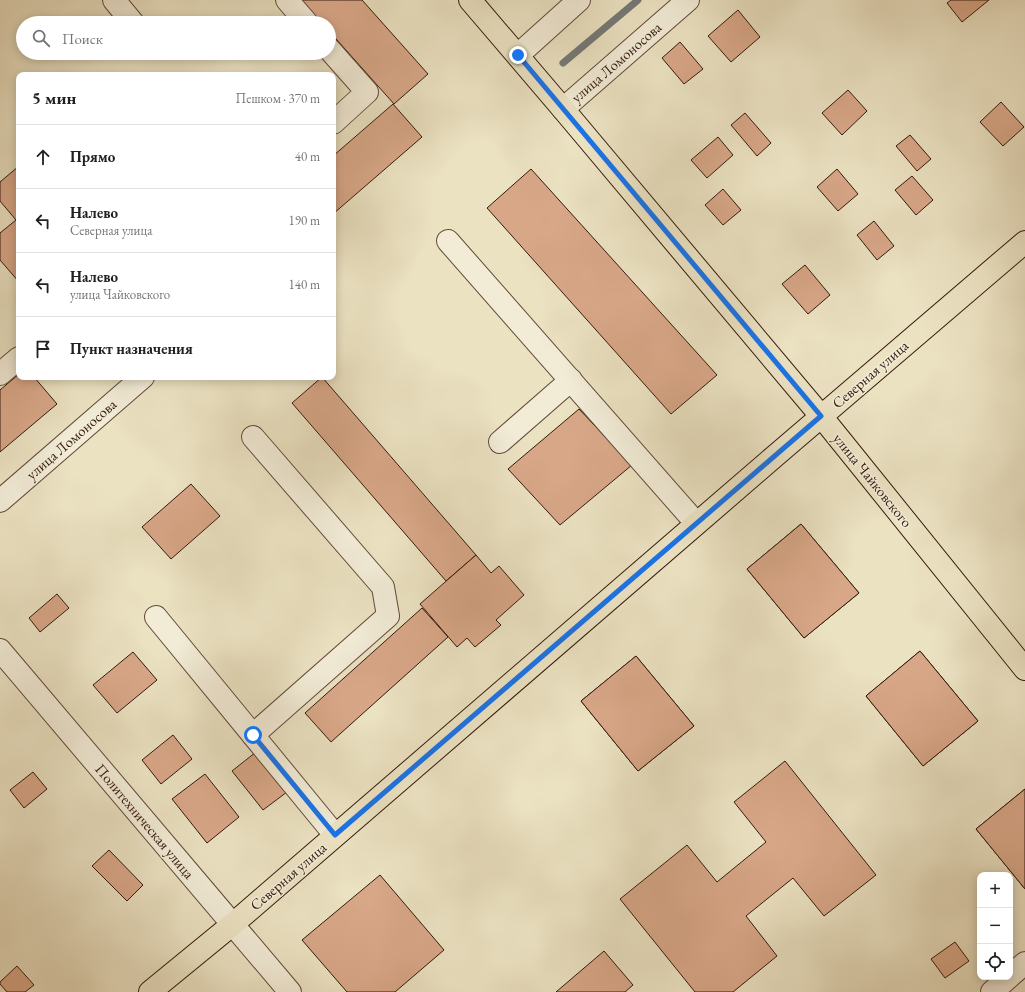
<!DOCTYPE html>
<html lang="ru">
<meta charset="utf-8">
<style>
body{margin:0;font-family:"EB Garamond",serif;background:#f2f2f2;color:#202124}
.controls{position:absolute;right:12px;bottom:12px;display:grid;overflow:hidden;border-radius:8px;box-shadow:0 2px 10px #0003}
.controls button{width:36px;height:36px;display:grid;place-items:center;padding:0;border:0;border-bottom:1px solid #e0e0e0;background:#fff;color:#202124;font:20px sans-serif}
.stop{position:absolute;width:12px;height:12px;margin:-9px;border:3px solid #1a73e8;border-radius:50%;background:#fff}
.stop.end{background:#1a73e8;border-color:#fff;box-shadow:0 1px 4px #0008}
.list{margin:0;padding:0;list-style:none}
h2{display:flex;justify-content:space-between;align-items:center;height:52px;margin:0;padding:0 16px;font-size:17px}
h2 small{font-size:13px;font-weight:400;color:#757577}
.list li{display:grid;grid-template-columns:26px 1fr auto;gap:12px;align-items:center;box-sizing:border-box;height:64px;padding:0 16px;border-top:1px solid #e0e0e0}
.list b{display:block;font-size:15px;white-space:nowrap}
.list p{margin:0;font-size:13px;white-space:nowrap;color:#757577}
.list em{font-size:13px;font-style:normal;color:#757577}
.icon{flex:none;width:22px;height:22px;fill:none;stroke:currentColor;stroke-width:2;stroke-linecap:round;stroke-linejoin:round}
.map{position:relative;flex:none;width:1025px;height:992px;overflow:hidden}
.search{position:absolute;background:#fff;box-shadow:0 2px 10px #0003;left:16px;top:16px;width:320px;height:44px;display:flex;align-items:center;gap:10px;box-sizing:border-box;padding:0 14px;border-radius:22px;color:#757577;font-size:15px}
.panel{position:absolute;background:#fff;box-shadow:0 2px 10px #0003;left:16px;top:72px;width:320px;height:308px;border-radius:8px}
.map>svg:first-child{display:block}
.lines{fill:none;stroke-linecap:round;stroke-linejoin:round}
.stream{stroke:#747a77;stroke-width:7}
.building{fill:#d8a788;stroke:#34180c}
.minor-casing{stroke:#624a3a;stroke-width:24}
.major-casing{stroke:#34180c;stroke-width:24}
.minor{stroke:#f2ecd7;stroke-width:22}
.major{stroke:#ebe2c2;stroke-width:22}
.route{stroke:#1a73e8;stroke-width:5}
.labels{text-anchor:middle;dominant-baseline:central;stroke-width:3;stroke-linejoin:round;paint-order:stroke}
.street-label{font-size:15px;fill:#34180c;stroke:#f2ecd7}
</style>
<div class="map">
<svg width="1025" height="992" viewBox="0 0 1025 992">
<rect width="100%" height="100%" fill="#ebe2c2"/>
<filter id="stains"><feTurbulence type="fractalNoise" baseFrequency=".005" numOctaves="4"/><feColorMatrix values="0 0 0 0 .2 0 0 0 0 .09 0 0 0 0 .02 0 0 0 .5 -.17"/></filter>
<radialGradient id="worn" r=".72"><stop offset=".6" stop-color="#630" stop-opacity="0"/><stop offset="1" stop-color="#630" stop-opacity=".3"/></radialGradient>
<g class="lines">
<polyline class="stream" points="563,63 638,0"/>
</g>
<g class="building">
<polygon points="301,0 362,0 428,74 394,104 329,31 329,23 322,23"/>
<polygon points="951,0 989,0 962,22 947,3"/>
<polygon points="738,10 760,37 731,62 708,36"/>
<polygon points="680,42 703,69 684,84 662,58"/>
<polygon points="848,90 867,111 842,135 822,113"/>
<polygon points="1001,102 1024,127 1003,146 980,122"/>
<polygon points="393,104 422,137 333,214 333,156"/>
<polygon points="745,113 771,143 757,156 731,125"/>
<polygon points="910,135 931,159 917,171 896,146"/>
<polygon points="718,137 733,155 707,178 691,160"/>
<polygon points="19,166 19,282 0,260 0,233 16,220 0,201 0,182"/>
<polygon points="531,169 717,375 671,414 487,208"/>
<polygon points="837,169 858,194 838,211 817,187"/>
<polygon points="912,176 933,200 916,215 895,190"/>
<polygon points="723,189 741,210 723,225 705,205"/>
<polygon points="874,221 894,246 877,260 857,235"/>
<polygon points="805,265 830,295 808,314 782,284"/>
<polygon points="19,374 19,377 34,377 57,404 0,452 0,390"/>
<polygon points="322,377 476,555 446,581 292,403"/>
<polygon points="579,409 632,465 560,525 508,469"/>
<polygon points="191,484 220,516 171,559 142,527"/>
<polygon points="801,524 859,593 804,638 747,569"/>
<polygon points="801,524 859,593 804,638 747,569"/>
<polygon points="476,555 491,573 499,566 524,595 496,620 501,625 475,647 467,638 457,647 420,604"/>
<polygon points="57,594 69,608 40,632 29,618"/>
<polygon points="422,608 448,637 331,742 305,713"/>
<polygon points="920,651 978,721 923,766 866,696"/>
<polygon points="920,651 978,721 923,766 866,696"/>
<polygon points="133,652 157,680 117,713 93,685"/>
<polygon points="636,656 694,726 638,771 581,701"/>
<polygon points="636,656 694,726 638,771 581,701"/>
<polygon points="173,735 192,759 161,784 142,760"/>
<polygon points="256,752 287,792 263,810 232,771"/>
<polygon points="785,761 876,875 824,916 793,878 746,916 777,956 733,992 695,992 620,899 687,845 717,882 766,842 734,802"/>
<polygon points="33,772 47,789 24,808 10,790"/>
<polygon points="205,774 239,817 207,843 172,799"/>
<polygon points="1025,789 1025,889 976,829"/>
<polygon points="1025,789 1025,889 976,829"/>
<polygon points="109,850 143,885 127,901 92,866"/>
<polygon points="380,875 444,950 395,992 347,992 302,940"/>
<polygon points="955,942 969,961 945,978 931,959"/>
<polygon points="604,951 633,985 625,992 556,992"/>
<polygon points="17,966 34,985 25,992 7,992 0,984 0,982"/>
</g>
<g class="lines">
<g class="minor-casing">
<g id="minor">
<polyline points="114,0 133,23"/>
<polyline points="287,0 307,23"/>
<polyline points="329,49 367,92 333,123"/>
<polyline points="518,55 579,0"/>
<polyline points="563,109 688,0"/>
<polyline points="448,241 696,523"/>
<polyline points="0,374 19,358"/>
<polyline points="500,442 571,380"/>
<polyline points="0,501 143,377"/>
<polyline points="156,617 335,835"/>
<polyline points="0,650 290,992"/>
<polyline points="253,735 388,616 383,587 253,437"/>
<polyline points="1010,976 1025,963"/>
<polyline points="992,992 1009,977"/>
</g>
</g>
<g class="major-casing">
<g id="major">
<polyline points="470,0 563,109 821,416 1025,669"/>
<polyline points="150,992 233,924 775,456 1025,242"/>
</g>
</g>
<use href="#minor" class="minor"/>
<use href="#major" class="major"/>
</g>
<g class="lines">
<polyline class="route" points="253,735 335,835 821,416 518,55"/>
</g>
<g class="labels">
<g class="street-label">
<text transform="translate(616 62) rotate(-41)">улица Ломоносова</text>
<text transform="translate(870 374) rotate(-41)">Северная улица</text>
<text transform="translate(71 439) rotate(-41)">улица Ломоносова</text>
<text transform="translate(873 480) rotate(51)">улица Чайковского</text>
<text transform="translate(145 821) rotate(50)">Политехническая улица</text>
<text transform="translate(288 876) rotate(-41)">Северная улица</text>
</g>
</g>
<rect width="100%" height="100%" filter="url(#stains)"/>
<rect width="100%" height="100%" fill="url(#worn)"/>
</svg>
<div class="controls">
<button>+</button>
<button>−</button>
<button><svg class="icon" aria-label="locate" viewBox="0 0 24 24"><circle cx="12" cy="12" r="6"/><path d="M12 2v4M12 18v4M2 12h4M18 12h4"/></svg></button>
</div>
<div class="stop" style="left:253px;top:735px"></div>
<div class="stop end" style="left:518px;top:55px"></div>
<div class="search"><svg class="icon" aria-label="search" viewBox="0 0 24 24"><circle cx="10" cy="10" r="6"/><path d="M15 15l6 6"/></svg>Поиск</div>
<section class="panel">
<h2>5 мин<small>Пешком · 370 m</small></h2>
<ul class="list">
<li><svg class="icon" aria-label="ahead" viewBox="0 0 24 24"><path d="M12 20V5M6 11l6-6 6 6"/></svg><div><b>Прямо</b></div><em>40 m</em></li>
<li><svg class="icon" aria-label="left" viewBox="0 0 24 24"><path d="M17 20v-9H6M10 6l-5 5 5 5"/></svg><div><b>Налево</b><p>Северная улица</p></div><em>190 m</em></li>
<li><svg class="icon" aria-label="left" viewBox="0 0 24 24"><path d="M17 20v-9H6M10 6l-5 5 5 5"/></svg><div><b>Налево</b><p>улица Чайковского</p></div><em>140 m</em></li>
<li><svg class="icon" aria-label="arrive" viewBox="0 0 24 24"><path d="M6 21V4h12l-3 4 3 4H6"/></svg><div><b>Пункт назначения</b></div></li>
</ul>
</section>
</div>
